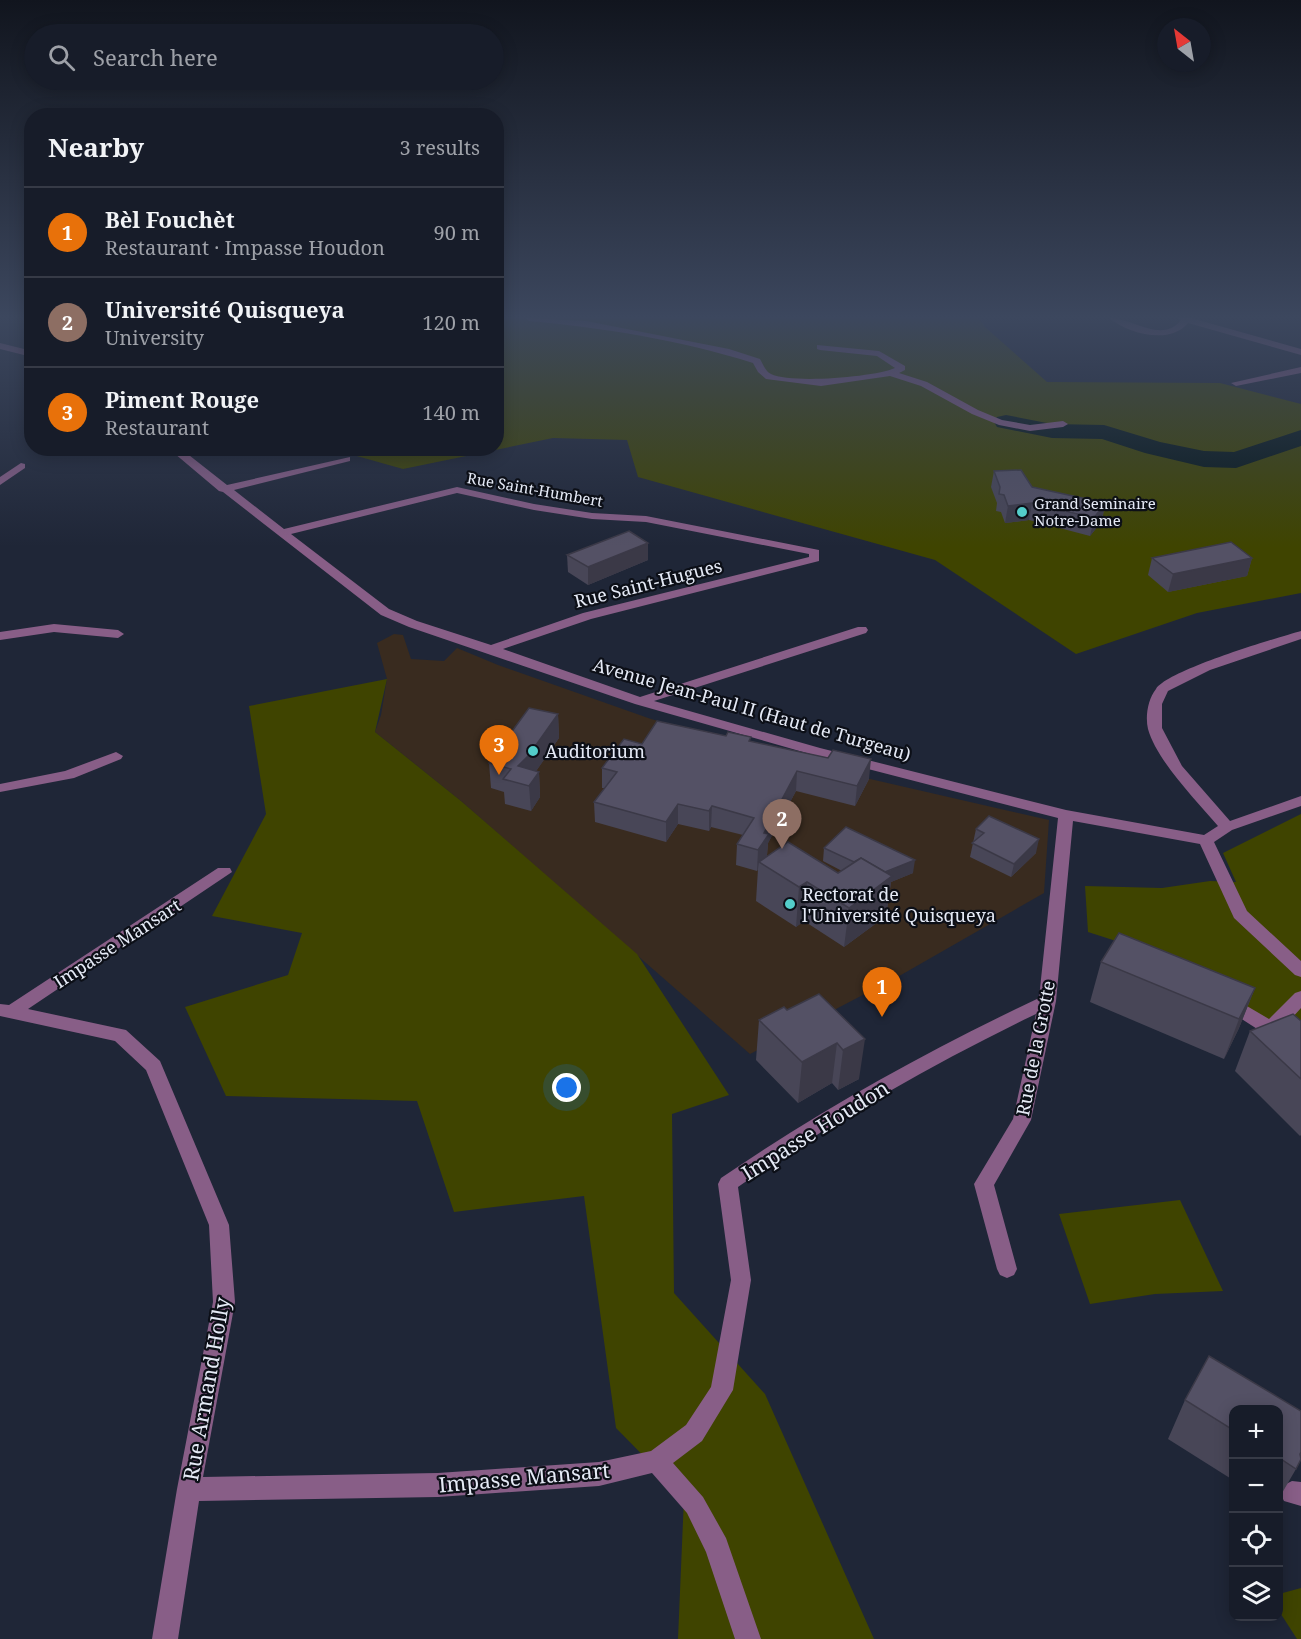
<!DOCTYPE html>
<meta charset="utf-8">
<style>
body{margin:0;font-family:"Noto Serif",serif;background:#242935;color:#f1f3f6}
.controls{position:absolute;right:18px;bottom:18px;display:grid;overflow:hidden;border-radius:12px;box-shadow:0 3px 15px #0003}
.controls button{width:54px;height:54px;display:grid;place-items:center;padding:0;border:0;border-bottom:2px solid #363a46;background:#171c29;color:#f1f3f6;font:30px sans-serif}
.compass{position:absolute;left:1157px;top:18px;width:54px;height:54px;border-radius:50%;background:#171c29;box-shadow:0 3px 15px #0003;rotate:329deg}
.you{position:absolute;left:567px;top:1088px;width:21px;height:21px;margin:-15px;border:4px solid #fff;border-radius:50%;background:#1a73e8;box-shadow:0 0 0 9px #1a73e833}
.badge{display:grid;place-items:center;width:39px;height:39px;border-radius:50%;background:#53cdca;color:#fff;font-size:20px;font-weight:700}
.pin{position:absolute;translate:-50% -50px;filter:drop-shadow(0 2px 3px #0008)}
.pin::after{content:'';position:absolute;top:32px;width:21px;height:18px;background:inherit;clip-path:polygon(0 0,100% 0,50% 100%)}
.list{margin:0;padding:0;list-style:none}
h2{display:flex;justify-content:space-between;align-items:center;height:78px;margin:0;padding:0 24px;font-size:26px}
h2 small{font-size:20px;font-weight:400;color:#9ea1a8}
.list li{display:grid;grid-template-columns:39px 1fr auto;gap:18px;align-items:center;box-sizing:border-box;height:90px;padding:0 24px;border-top:2px solid #363a46}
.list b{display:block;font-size:22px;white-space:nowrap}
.list p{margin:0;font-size:20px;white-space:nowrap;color:#9ea1a8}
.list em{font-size:20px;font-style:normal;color:#9ea1a8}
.icon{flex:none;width:33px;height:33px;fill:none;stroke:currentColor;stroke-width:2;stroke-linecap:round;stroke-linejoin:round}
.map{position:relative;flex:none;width:1301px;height:1639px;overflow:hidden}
.search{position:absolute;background:#171c29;box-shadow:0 3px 15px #0003;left:24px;top:24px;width:480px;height:66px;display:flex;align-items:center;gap:15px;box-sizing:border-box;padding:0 21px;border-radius:33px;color:#9ea1a8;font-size:22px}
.panel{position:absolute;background:#171c29;box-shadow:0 3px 15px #0003;left:24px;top:108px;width:480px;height:348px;border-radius:24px}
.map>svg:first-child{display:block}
.education{fill:#392b1f}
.green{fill:#3f4400}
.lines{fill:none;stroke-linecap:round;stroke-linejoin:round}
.river{fill:#051618;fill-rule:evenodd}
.minor{fill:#885e87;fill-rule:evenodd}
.wall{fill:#484657}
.shaded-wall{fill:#3b3947}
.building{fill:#545165;stroke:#3b3947;stroke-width:1.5}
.poi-dot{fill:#53cdca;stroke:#0c0f17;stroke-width:2}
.labels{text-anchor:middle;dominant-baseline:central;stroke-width:4.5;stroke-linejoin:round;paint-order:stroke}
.far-street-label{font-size:15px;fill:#e5eaf6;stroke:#0c0f17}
.far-poi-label{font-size:15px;fill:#e5eaf6;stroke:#0c0f17;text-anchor:start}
.street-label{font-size:18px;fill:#e5eaf6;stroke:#0c0f17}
.poi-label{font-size:18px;fill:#e5eaf6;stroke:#0c0f17;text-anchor:start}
.near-street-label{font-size:21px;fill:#e5eaf6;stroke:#0c0f17}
</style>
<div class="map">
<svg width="1301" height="1639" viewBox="0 0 1301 1639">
<rect width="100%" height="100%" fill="#1f2637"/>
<polygon class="education" points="394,634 403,635 411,659 444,661 457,648 498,665 651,719 831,770 1049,820 1044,893 901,975 750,1054 461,801 375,732 381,715 387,679 377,643"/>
<g class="green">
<polygon points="497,318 979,318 985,327 1047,382 1220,383 1301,404 1301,593 1197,613 1076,654 935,560 638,477 627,440 553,438 403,469 332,449 496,448"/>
<polygon points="387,679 375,732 461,801 637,954 729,1095 672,1114 674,1293 765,1394 874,1639 678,1639 684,1497 616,1428 584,1196 454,1212 417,1101 226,1096 185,1007 288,975 302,933 212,916 266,814 249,706"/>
<polygon points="1301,814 1301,1045 1141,949 1088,932 1085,886 1162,888 1210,881 1236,882 1223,853"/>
<polygon points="1180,1200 1223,1291 1155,1294 1090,1304 1059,1214"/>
<polygon points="1301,1588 1301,1639 1297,1639 1279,1611 1279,1594"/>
</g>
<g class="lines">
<polygon class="river" points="1006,415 1052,424 1104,425 1160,442 1204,451 1234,452 1301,430 1301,446 1236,468 1204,467 1145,453 1102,439 1052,438 997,427 994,422 997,417"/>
<g class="minor">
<path d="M525,318l61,3 143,28 31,10c3,5 5,12 11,15 20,10 104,3 124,-6l-18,-12 -57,-6 -3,-1v-4l62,6 26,15v4l-6,3 28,9 51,28 24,10 28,5 33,-4 5,3 -5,3 -33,4 -31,-6 -27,-11 -51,-28 -31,-10 -69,10 -55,-7 -8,-7 -5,-9c-72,-23 -149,-35 -224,-42z"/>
<path d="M1109,318c24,0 53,26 72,2l-3,-2h13l110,31v6l-113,-32c-18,22 -59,11 -79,-5z"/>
<polygon points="0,343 32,351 32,357 0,349"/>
<polygon points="1301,367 1301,373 1236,386 1231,383"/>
<path d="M168,448h12l47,37 123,-28v4l-116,29 50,39 173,-42 77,17 58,9 54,3 173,34v11l-228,58 -88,30 137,48 218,-70h8l2,3 -2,3 -212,68 166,47 246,62 138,25 14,-9c-22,-26 -61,-65 -70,-97 -3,-13 0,-30 8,-40 12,-19 120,-51 145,-58v8l-91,31 -42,21 -6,13v24l20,38 48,55 71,-25v10l-69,24 -18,12 33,69 54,50v16l-6,-2 -61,-57 -34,-74 -127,-23 -17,180 -25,119 -37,65 23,84 -3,6 -7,3 -7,-3 -3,-6 -23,-85 39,-65 23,-105c-104,50 -204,108 -298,173l13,93 -18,110 -31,51 -29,22 30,34 23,41 35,101h-26l-29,-87 -19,-39 -35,-40 -53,13 -161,11 -239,4 -21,138h-26l25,-150 36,-187 -4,-77 -63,-155 -31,-29 -115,-25v-12l9,1 209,-137h12l2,4 -204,137 98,21 34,31 69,164 6,77 -32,175 235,-4 161,-11 52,-11 35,-26 25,-38 20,-107 -13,-96 3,-6c101,-69 208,-128 318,-180l19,-180 -248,-64 -175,-50 -226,-77 -28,-12 -158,-123 -4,-1zM457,493l77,17 58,9 54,3 163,32v3l-226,56 -92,32 -74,-24 -28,-12 -98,-75z"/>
<polygon points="21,463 25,464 25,468 0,485 0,477"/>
<polygon points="54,624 118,630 124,634 118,638 54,632 0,640 0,632"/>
<polygon points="116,752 123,756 121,759 74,778 0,792 0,784 65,771"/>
<polygon points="1301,991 1301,1008 1282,1029 1301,1046 1301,1064 1295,1062 1265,1034 1223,1007 1220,1003 1223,999 1229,997 1235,999 1269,1019 1295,993"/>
<polygon points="1292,1481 1301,1482 1301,1506 1284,1501 1280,1493 1284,1485"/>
</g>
</g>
<g class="wall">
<polygon points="994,471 1032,487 1105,503 1102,521 1090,536 1029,520 1005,523 1001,512 996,511 997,503 991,487"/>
<polygon points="648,543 648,560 588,585 568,572 567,555"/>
<polygon points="1152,558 1252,558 1247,576 1168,592 1148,575"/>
<polygon points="558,714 559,738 536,771 539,772 540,797 531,811 505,804 504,792 491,788 489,763"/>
<polygon points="751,741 869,779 855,806 796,791 768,843 767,855 766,857 838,873 842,871 823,861 824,848 913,873 891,882 886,916 844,947 804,921 796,927 756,901 758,869 757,871 736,865 737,844 743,835 711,827 709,831 678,824 666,842 595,822 594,802 605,788 602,788 602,768"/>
<polygon points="976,829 1036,853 1011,877 970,857"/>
<polygon points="1101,962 1255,988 1239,1028 1224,1059 1090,1002"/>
<polygon points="819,994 859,1079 838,1090 832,1083 798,1103 756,1060 759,1020 787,1010"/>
<polygon points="1301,1021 1301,1135 1300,1136 1235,1071 1250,1031"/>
<polygon points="1209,1356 1301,1411 1301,1459 1296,1469 1278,1500 1278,1410 1233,1410 1233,1480 1168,1439 1185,1400"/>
</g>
<g class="shaded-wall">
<polygon points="1032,503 1029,520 1005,523 1008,506"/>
<polygon points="1105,503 1102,521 1090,536 1094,518"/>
<polygon points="648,543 648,560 588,585 588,567"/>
<polygon points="1252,558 1247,576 1168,592 1173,574"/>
<polygon points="558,714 559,738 530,780 518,766"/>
<polygon points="871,759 869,779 855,806 857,786"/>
<polygon points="797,771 796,791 768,843 767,855 762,864 759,862 758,869 757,871 758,850 764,833"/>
<polygon points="539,772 540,797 531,811 529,786"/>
<polygon points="678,804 678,824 666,842 666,822"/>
<polygon points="712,806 711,827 709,831 709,811"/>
<polygon points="1039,839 1036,853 1011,877 1014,864"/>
<polygon points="915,860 913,873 891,882 886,916 844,947 849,908 879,875"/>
<polygon points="807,882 804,921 796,927 799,887"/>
<polygon points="1255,988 1239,1028 1224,1059 1239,1019"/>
<polygon points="865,1039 859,1079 838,1090 843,1050"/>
<polygon points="837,1043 832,1083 798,1103 802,1062"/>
</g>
<g class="building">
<polygon points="1021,470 1032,487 1105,503 1094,518 1032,503 1008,506 1004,495 999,494 1000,487 994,471"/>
<polygon points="629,531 648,543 588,567 567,555"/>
<polygon points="1231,542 1252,558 1173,574 1152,558"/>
<polygon points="529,708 558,714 529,755 518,766 539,772 529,786 503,779 511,769 489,763"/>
<polygon points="657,721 726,736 728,732 751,737 749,741 828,758 833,750 871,759 857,786 797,771 764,833 769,834 758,850 737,844 754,818 712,806 709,811 678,804 666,822 594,802 617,772 602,768 624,739 642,744"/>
<polygon points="989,816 1039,839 1014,864 972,843 984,833 976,829"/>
<polygon points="846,827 915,860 885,872 861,858 854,862 824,848"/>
<polygon points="788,842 838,873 861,858 892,876 849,908 807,882 799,887 759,862"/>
<polygon points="1119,933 1255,988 1239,1019 1101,962"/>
<polygon points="819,994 865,1039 843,1050 837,1043 802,1062 759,1020 784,1007 787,1010"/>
<polygon points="1293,1014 1301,1021 1301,1079 1250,1031"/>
<polygon points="1209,1356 1301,1411 1301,1452 1300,1454 1301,1459 1296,1469 1278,1457 1278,1410 1233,1410 1233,1430 1185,1400"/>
</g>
<linearGradient id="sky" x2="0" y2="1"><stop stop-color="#11151e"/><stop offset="0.58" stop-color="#3c475e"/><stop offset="1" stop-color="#3c475e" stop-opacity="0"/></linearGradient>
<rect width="1301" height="547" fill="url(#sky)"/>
<g class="poi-dot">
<circle cx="1022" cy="512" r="6"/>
<circle cx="533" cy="751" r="6"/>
<circle cx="790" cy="904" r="6"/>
</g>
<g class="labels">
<g class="far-street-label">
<text transform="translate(535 489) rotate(10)">Rue Saint-Humbert</text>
</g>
<g class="far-poi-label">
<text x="1034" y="503">Grand Seminaire<tspan x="1034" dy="17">Notre-Dame</tspan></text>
</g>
<g class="street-label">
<text transform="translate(648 583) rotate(-14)">Rue Saint-Hugues</text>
<text transform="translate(752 709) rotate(16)">Avenue Jean-Paul II (Haut de Turgeau)</text>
<text transform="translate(117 943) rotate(-33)">Impasse Mansart</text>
<text transform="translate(1035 1048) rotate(-79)">Rue de la Grotte</text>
</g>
<g class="poi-label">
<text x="545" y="751">Auditorium</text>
<text x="802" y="894">Rectorat de<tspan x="802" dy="21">l'Université Quisqueya</tspan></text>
</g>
<g class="near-street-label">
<text transform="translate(815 1130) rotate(-32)">Impasse Houdon</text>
<text transform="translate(206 1389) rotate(-80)">Rue Armand Holly</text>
<text transform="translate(524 1477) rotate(-5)">Impasse Mansart</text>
</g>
</g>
</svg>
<div class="controls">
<button>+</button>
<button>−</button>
<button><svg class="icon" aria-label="locate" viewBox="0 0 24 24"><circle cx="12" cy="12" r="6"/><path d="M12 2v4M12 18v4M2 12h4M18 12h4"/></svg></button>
<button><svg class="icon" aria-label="layers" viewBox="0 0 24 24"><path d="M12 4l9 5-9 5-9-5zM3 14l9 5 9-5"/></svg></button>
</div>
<svg class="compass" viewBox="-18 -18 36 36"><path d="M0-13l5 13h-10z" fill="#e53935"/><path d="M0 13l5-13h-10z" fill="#9ea1a8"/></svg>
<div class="you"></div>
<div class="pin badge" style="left:882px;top:1017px;background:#e8710a">1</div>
<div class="pin badge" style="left:782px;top:849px;background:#8d6e63">2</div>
<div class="pin badge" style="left:499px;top:775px;background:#e8710a">3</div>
<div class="search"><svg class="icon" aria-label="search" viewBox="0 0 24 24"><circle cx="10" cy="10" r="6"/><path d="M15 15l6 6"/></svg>Search here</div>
<section class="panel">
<h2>Nearby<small>3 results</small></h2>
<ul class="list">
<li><span class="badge" style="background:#e8710a">1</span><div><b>Bèl Fouchèt</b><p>Restaurant · Impasse Houdon</p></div><em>90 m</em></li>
<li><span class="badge" style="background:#8d6e63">2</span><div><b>Université Quisqueya</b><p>University</p></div><em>120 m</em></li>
<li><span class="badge" style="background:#e8710a">3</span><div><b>Piment Rouge</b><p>Restaurant</p></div><em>140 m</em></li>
</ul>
</section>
</div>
